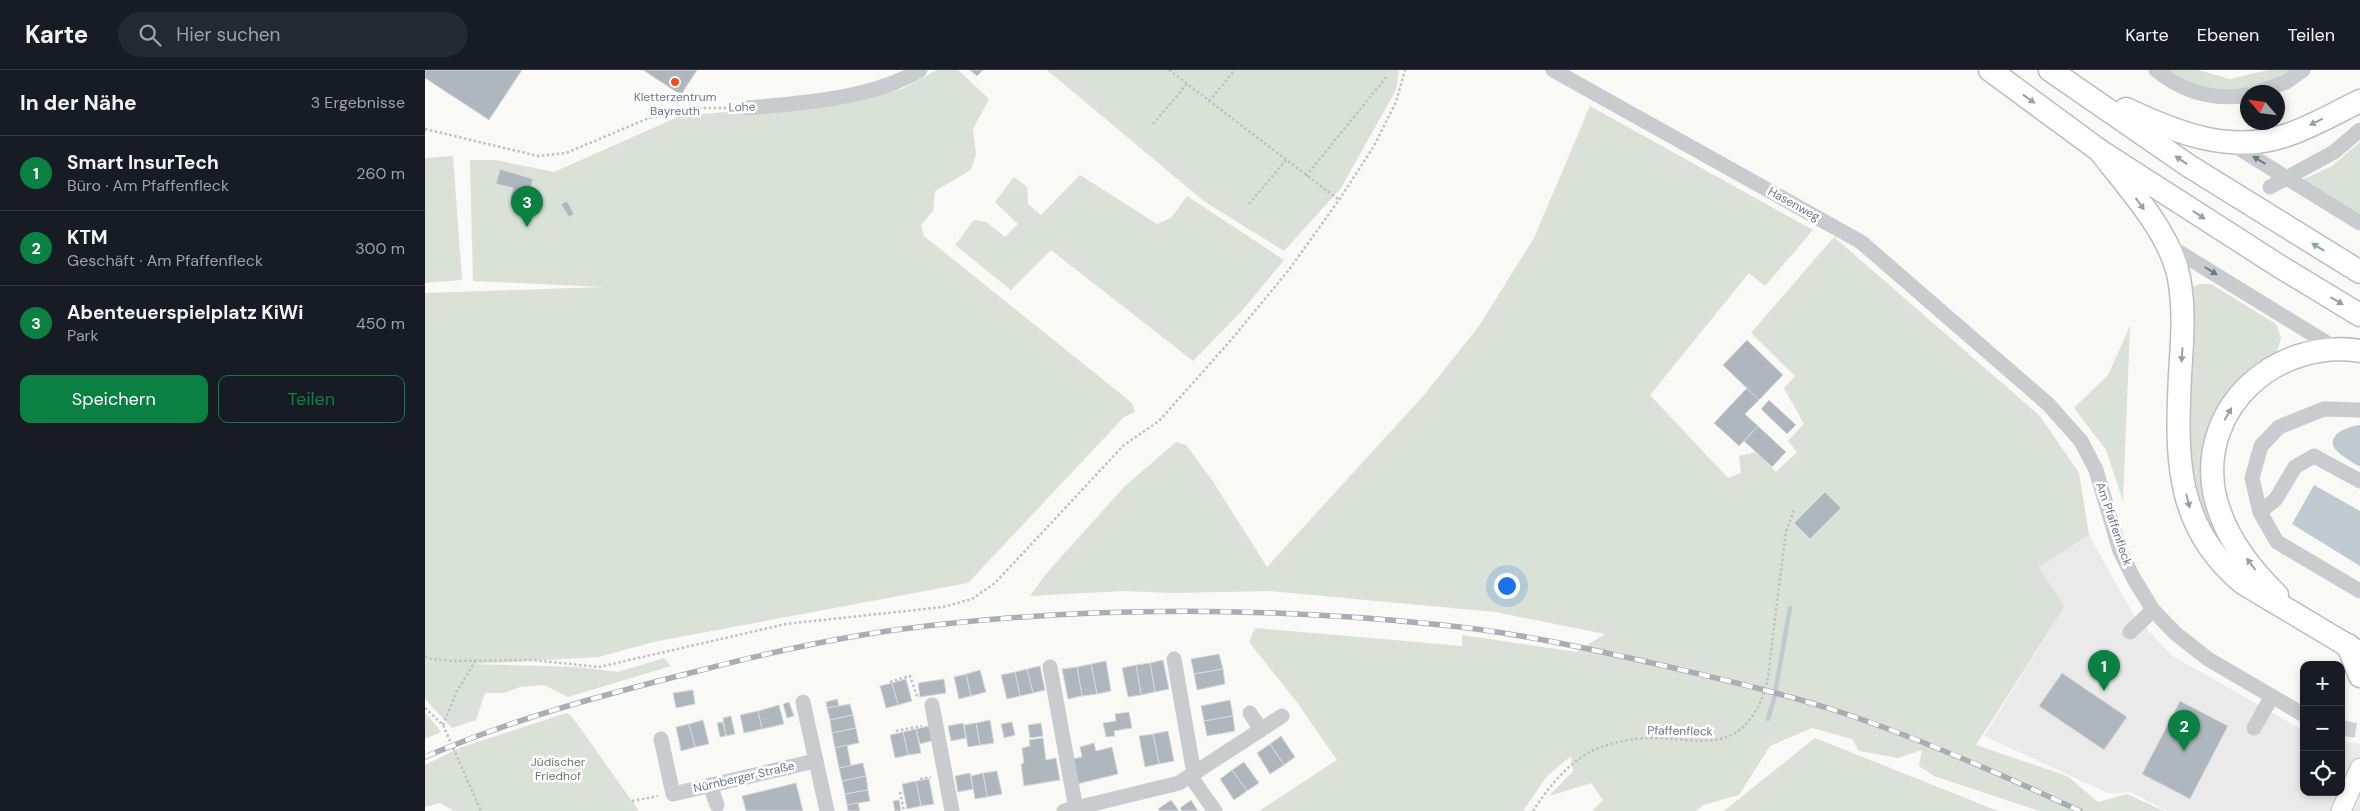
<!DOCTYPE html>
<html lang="de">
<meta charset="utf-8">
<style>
body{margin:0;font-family:"DM Sans",sans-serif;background:#242831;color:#f1f3f6}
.controls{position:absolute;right:15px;bottom:15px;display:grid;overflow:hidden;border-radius:10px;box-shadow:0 2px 8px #0003}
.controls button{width:45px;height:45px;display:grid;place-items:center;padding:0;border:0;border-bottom:1px solid #363941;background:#171b24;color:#f1f3f6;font:25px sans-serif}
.compass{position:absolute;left:1815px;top:15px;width:45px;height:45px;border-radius:50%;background:#171b24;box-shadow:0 2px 8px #0003;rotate:298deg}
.you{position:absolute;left:1081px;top:515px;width:18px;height:18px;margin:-12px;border:4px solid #fff;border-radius:50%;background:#1a73e8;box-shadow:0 0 0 8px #1a73e833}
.badge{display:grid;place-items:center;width:32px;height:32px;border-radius:50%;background:#0b8043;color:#fff;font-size:16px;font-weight:700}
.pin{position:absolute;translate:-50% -41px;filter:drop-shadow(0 1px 2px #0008)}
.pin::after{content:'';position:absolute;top:26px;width:18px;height:15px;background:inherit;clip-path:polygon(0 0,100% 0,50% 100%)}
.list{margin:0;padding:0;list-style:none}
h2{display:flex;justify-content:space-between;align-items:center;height:65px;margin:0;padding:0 20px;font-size:21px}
h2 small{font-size:16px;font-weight:400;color:#9ea1a6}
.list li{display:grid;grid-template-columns:32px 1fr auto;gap:15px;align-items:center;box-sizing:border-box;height:75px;padding:0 20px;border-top:1px solid #363941}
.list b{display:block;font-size:19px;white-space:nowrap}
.list p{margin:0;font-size:16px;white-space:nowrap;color:#9ea1a6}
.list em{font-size:16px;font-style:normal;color:#9ea1a6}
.actions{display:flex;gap:10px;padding:15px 20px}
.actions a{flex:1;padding:11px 0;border:1px solid #0b8043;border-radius:10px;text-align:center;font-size:18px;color:#0b8043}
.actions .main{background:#0b8043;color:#fff}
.icon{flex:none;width:28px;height:28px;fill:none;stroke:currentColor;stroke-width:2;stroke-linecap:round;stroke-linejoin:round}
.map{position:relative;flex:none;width:1935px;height:741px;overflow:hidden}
header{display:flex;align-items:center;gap:30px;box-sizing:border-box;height:70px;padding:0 25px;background:#171b24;border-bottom:1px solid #363941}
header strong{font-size:24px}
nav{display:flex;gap:28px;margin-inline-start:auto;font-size:18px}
.search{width:350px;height:45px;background:#242831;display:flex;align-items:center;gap:12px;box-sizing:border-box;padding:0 18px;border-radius:28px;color:#9ea1a6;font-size:19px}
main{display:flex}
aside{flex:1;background:#171b24}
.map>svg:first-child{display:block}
.built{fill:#e9eae9}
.green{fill:#dae1d6}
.water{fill:#bfcbd0}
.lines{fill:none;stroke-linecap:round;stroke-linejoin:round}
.stream{stroke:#bfcbd0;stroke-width:4.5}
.building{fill:#aeb7bd;stroke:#dadad8}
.minor-tunnel{stroke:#cdd3d5;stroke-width:15;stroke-dasharray:15 8;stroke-linecap:butt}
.major-casing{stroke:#bbbfc3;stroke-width:21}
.highway-casing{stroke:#babec1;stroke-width:25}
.path{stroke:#bfc2c4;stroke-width:2.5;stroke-dasharray:2.5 2.5;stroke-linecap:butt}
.minor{stroke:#c8cccf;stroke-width:15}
.major{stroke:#fff;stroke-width:19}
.highway{stroke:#fff;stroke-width:22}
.rail-casing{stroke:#a8aeb4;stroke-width:5.5}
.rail{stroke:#fff;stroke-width:4;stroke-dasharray:11;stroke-linecap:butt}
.oneway{fill:#93a1ac}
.oneway2{fill:#6a7d8c}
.poi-dot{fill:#f24c1c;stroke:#fff;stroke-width:2}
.labels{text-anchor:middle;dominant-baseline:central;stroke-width:5;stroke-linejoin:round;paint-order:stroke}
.poi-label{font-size:12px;fill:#657989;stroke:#fff}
.street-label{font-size:12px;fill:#657989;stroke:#fff}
.park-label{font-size:12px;fill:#667a60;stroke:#fff}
</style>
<header>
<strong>Karte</strong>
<div class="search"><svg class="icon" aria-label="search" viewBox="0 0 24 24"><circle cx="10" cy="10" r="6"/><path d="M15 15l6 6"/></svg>Hier suchen</div>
<nav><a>Karte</a><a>Ebenen</a><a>Teilen</a></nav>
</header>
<main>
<aside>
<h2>In der Nähe<small>3 Ergebnisse</small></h2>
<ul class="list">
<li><span class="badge">1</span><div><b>Smart InsurTech</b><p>Büro · Am Pfaffenfleck</p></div><em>260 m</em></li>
<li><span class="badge">2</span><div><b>KTM</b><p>Geschäft · Am Pfaffenfleck</p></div><em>300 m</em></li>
<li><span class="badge">3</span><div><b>Abenteuerspielplatz KiWi</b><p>Park</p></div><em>450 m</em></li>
</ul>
<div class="actions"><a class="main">Speichern</a><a>Teilen</a></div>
</aside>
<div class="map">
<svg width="1935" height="741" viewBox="0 0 1935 741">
<rect width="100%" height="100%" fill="#f9f9f6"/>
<polygon class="built" points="1664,465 1708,544 1746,585 1879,661 1879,722 1916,722 1916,671 1935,674 1935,741 1742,741 1706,722 1683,723 1559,666 1640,536 1614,497"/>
<g class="green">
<polygon points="512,0 533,0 564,29 548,59 551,84 546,100 510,121 508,141 496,155 499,166 707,333 710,342 699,347 543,513 228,572 174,587 47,594 152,597 193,602 239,588 246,596 143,627 119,615 95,617 79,623 60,623 51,650 27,658 0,629 0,223 179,217 48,211 45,90 70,90 129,102 255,46 390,34 477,19"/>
<polygon points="622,0 974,0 971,20 916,118 859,181 780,132"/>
<polygon points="1731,0 1773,0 1805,9 1843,0 1878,0 1861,12 1795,27"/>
<polygon points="1165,36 1388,160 1340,216 1324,203 1225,325 1303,408 1316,403 1314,386 1331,382 1351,402 1372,382 1363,371 1379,354 1359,318 1370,306 1326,263 1409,167 1615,346 1654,403 1664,465 1614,497 1640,536 1551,675 1642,706 1673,732 1702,724 1739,741 1614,741 1509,706 1494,696 1497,680 1473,688 1434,681 1427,669 1387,658 1345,676 1314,725 1278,735 1271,741 1167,741 1178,730 1166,713 1124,726 1148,701 1146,686 1122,706 1098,741 834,741 912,690 871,631 824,572 830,558 1037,576 1037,565 1151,582 1180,564 1070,542 844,521 749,523 698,521 605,526 620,505 700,416 751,372 761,375 787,410 842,497 1000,324 1054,256 1109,168"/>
<polygon points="1935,72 1935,146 1877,110 1907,96"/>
<polygon points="28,86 37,210 0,213 0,88"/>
<polygon points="655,105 732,154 746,148 762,126 859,190 816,242 768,291 626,180 586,220 530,175 549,150 561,152 580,167 593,154 570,132 589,107 602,117 603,134 616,145"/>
<polygon points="1775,214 1786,214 1851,254 1856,268 1851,284 1831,295 1813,312 1778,387 1777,412 1794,467 1801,479 1801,483 1786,466 1763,397 1763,227 1768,217"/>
<polygon points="1705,256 1698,431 1681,380 1649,338 1683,305"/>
<polygon points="0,642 16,662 0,669"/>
<polygon points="142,643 148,648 214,741 29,741 15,733 0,737 0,695 34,678"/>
<polygon points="1390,668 1573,741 1299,741"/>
</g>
<g class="water">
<path d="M1935,355v41c-6,-1 -9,-5 -14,-8 -27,-16 -8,-30 14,-33z"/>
<polygon points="1889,415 1935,441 1935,496 1867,454"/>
</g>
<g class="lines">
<polyline class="stream" points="1343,649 1349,629 1365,538"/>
</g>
<g class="building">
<polygon points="0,0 97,0 64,50 0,8"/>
<polygon points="218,0 272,0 256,25"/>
<polygon points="545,0 558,0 552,6"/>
<polygon points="75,99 108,109 105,121 110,122 107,134 85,128 88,118 71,114"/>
<polygon points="142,131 149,144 144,147 136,134"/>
<polygon points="1322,270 1358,305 1334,330 1298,295"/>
<polygon points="1322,318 1334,330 1320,344 1333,356 1314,376 1289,353"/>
<polygon points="1344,330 1371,355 1362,364 1336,339"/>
<polygon points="1333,356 1361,382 1347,397 1319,371"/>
<polygon points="1400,422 1416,438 1385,469 1369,453"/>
<polygon points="794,584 798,599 769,604 766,589"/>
<polygon points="738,590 744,619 730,622 725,593"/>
<polygon points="681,591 686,621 672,624 666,594"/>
<polygon points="725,593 730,622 716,625 711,595"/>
<polygon points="666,594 672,624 657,626 652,597"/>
<polygon points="711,595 716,625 703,627 697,598"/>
<polygon points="615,596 620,620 608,623 602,599"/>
<polygon points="652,597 657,626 643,629 637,599"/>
<polygon points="602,599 608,623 595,626 590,602"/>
<polygon points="798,599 800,614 772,620 769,604"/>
<polygon points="555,600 561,622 546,626 541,604"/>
<polygon points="590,602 595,626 582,629 576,605"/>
<polygon points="1637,603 1702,647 1679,680 1614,636"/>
<polygon points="541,604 546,626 534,629 529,607"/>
<polygon points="481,609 487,631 473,635 467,613"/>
<polygon points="519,609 521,623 495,627 493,613"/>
<polygon points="467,613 473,635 461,638 455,616"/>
<polygon points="268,620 270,634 251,638 248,623"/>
<polygon points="412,629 414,636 402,638 401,632"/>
<polygon points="805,630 808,646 779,651 776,636"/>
<polygon points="1755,631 1803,656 1765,729 1717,704"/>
<polygon points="364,632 369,646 362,648 358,634"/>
<polygon points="425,634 428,645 405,650 402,638"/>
<polygon points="354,635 359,654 337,659 333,641"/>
<polygon points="333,641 337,659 319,663 315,645"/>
<polygon points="704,642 707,658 689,661 690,666 681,667 678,653 691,651 690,644"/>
<polygon points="428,645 431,658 407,663 405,650"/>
<polygon points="306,646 310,664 301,666 298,648"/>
<polygon points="808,646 810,661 782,666 779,651"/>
<polygon points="278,650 284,674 270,677 264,654"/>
<polygon points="565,650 569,673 555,675 551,653"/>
<polygon points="298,652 301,666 295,667 292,653"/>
<polygon points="587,652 590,665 579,668 576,654"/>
<polygon points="538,653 541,668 526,671 523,656"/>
<polygon points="551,653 555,675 543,677 539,655"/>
<polygon points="616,653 618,666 605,668 603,655"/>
<polygon points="264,654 270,677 256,681 251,657"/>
<polygon points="504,656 507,671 495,674 491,659"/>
<polygon points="431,658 434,673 410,678 407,663"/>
<polygon points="491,659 496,683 483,685 478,662"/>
<polygon points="743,661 749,691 734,694 728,664"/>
<polygon points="478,662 483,685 470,688 465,665"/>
<polygon points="728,664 734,694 720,697 714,666"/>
<polygon points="856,666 870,687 859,695 845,674"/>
<polygon points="618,668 621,690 631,688 635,710 599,716 596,694 599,693 597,678 605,676 604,670"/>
<polygon points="669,673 671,681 687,677 693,704 652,714 647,689 657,687 655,677"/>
<polygon points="845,674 859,695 845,704 832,683"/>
<polygon points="422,675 426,696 414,698 410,678"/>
<polygon points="819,692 834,713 822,721 807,700"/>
<polygon points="438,693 441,706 417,711 414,698"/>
<polygon points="807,700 822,721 809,730 795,709"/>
<polygon points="572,701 577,724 562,727 558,703"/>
<polygon points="545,703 548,719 533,722 530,706"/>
<polygon points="558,703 562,727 550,729 546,706"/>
<polygon points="441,706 443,720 420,724 417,711"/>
<polygon points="504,709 509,734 496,736 491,711"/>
<polygon points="491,711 496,736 482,739 477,714"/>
<polygon points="371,713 378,741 321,741 317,726"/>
<polygon points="443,720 445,731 422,735 420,724"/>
<polygon points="474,730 476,741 470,741 468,731"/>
<polygon points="746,730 754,741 735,741 733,739"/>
<polygon points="766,730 773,741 757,741 755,738"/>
<polygon points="433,733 435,741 423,741 422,735"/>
</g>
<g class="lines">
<polyline class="minor-tunnel" points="1916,658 1935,661"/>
<g class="major-casing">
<polyline id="major" points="1916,741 1935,698"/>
</g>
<g class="highway-casing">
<g id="highway">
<polyline points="1565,0 1675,81 1854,196 1935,245"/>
<polyline points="1625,0 1764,96 1935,202"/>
<path d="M1701,39c49,23 103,45 158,27 26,-8 51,-23 76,-35"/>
<path d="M1675,81c28,37 70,81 79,127 6,33 3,65 1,98 -4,81 -5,151 63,207l117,70"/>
<path d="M1852,525c-29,-28 -55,-64 -63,-103 -15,-86 63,-154 146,-141"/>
<polyline points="1923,575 1935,606"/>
</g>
</g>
<g class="path">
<polyline points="744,0 914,130"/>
<polyline points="784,31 810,0"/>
<polyline points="728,54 762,14"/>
<polyline points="0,59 113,86 141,83 224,48 276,38 307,38"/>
<polyline points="881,106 963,5"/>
<polyline points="824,134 861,90"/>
<polyline points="0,586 6,589 27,591 108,590 174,597 361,554 518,537 547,529 570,513 699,375 734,351 806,270 863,201 914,130 949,76 971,32 980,0"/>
<polyline points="465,612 485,606 493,629"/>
<polyline points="0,638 18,655 56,741"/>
<polyline points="18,655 32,621 51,590"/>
<polyline points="471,661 497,656"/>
<polyline points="495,709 506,707"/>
<polyline points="475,722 479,741"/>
<polyline points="207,731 233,726"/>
<path d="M1108,741c15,-23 35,-49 61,-61 16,-7 38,-12 56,-12 48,0 85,18 111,-37 8,-18 9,-41 11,-60 5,-36 9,-73 14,-109l8,-22"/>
</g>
<g class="minor">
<polyline points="1128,0 1436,172 1623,334 1656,371 1671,400 1695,481 1709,509 1728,540 1750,563 1783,589 1879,645"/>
<path d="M1731,0c27,22 56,31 91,25"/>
<polyline points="1833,22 1861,12 1878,0"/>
<path d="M322,38c54,-5 125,-9 173,-38"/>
<polyline points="1807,74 1935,153"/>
<polyline points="1845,117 1909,82 1935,60"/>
<polyline points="1744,176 1910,278"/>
<polyline points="1935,340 1899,339 1854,357 1836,376 1827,408 1835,442 1852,472 1935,521"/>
<polyline points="1835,442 1851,429 1870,397 1889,386 1935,411"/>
<polyline points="1705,562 1728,540"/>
<polyline points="749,589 769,704"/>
<polyline points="625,597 651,739"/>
<polyline points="378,632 402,741"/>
<polyline points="507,635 527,741"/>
<polyline points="825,643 836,660"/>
<polyline points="1829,658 1847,626"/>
<polyline points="236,669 248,724 390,691"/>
<polyline points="766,707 790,741"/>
<polyline points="285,715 292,735"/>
<polyline points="639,741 754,713 857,646"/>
</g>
<use href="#major" class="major"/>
<use href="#highway" class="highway"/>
<g class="rail-casing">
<path id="rail" d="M0,687c87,-38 178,-62 269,-85 65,-17 135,-33 201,-42 181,-24 365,-24 547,-5 79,8 158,26 236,44 55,13 111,26 165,44 81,27 160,62 237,98"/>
</g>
<use href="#rail" class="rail"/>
</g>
<defs><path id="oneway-solid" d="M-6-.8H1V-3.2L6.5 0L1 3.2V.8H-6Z" transform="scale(1.25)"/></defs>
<g class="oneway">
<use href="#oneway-solid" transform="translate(1604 29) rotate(36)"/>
<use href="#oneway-solid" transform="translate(1891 52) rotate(154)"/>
<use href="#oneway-solid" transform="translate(1756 90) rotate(-146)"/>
<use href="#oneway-solid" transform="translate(1715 134) rotate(54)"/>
<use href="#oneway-solid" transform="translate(1774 145) rotate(33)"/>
<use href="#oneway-solid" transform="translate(1893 177) rotate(-149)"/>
<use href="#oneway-solid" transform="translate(1912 231) rotate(31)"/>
<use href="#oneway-solid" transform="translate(1757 285) rotate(94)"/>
<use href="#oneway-solid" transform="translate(1803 344) rotate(-61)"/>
<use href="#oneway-solid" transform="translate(1763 431) rotate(76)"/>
<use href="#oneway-solid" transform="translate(1826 494) rotate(-127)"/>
</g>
<g class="oneway2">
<use href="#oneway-solid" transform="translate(1834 90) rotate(-149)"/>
<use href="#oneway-solid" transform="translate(1786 201) rotate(32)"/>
</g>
<circle class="poi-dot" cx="250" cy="12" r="5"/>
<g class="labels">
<g class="poi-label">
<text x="250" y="27">Kletterzentrum<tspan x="250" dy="14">Bayreuth</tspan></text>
</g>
<g class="street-label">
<text transform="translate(317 37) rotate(-2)">Lohe</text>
<text transform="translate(1369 134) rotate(29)">Hasenweg</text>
<text transform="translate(1689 454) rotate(71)">Am Pfaffenfleck</text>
<text transform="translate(1255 661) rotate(1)">Pfaffenfleck</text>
<text transform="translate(319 707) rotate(-13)">Nürnberger Straße</text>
</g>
<g class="park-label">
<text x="133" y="692">Jüdischer<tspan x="133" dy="14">Friedhof</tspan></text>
</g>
</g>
</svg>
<div class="controls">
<button>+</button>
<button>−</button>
<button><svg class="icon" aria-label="locate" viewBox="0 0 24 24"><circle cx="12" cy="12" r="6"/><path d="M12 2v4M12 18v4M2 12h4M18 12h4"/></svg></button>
</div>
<svg class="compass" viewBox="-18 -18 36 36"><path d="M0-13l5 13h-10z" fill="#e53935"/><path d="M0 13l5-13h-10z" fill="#9ea1a6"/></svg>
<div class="you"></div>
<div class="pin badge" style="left:1679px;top:621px">1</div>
<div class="pin badge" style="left:1759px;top:681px">2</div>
<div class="pin badge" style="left:102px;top:157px">3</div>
</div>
</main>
